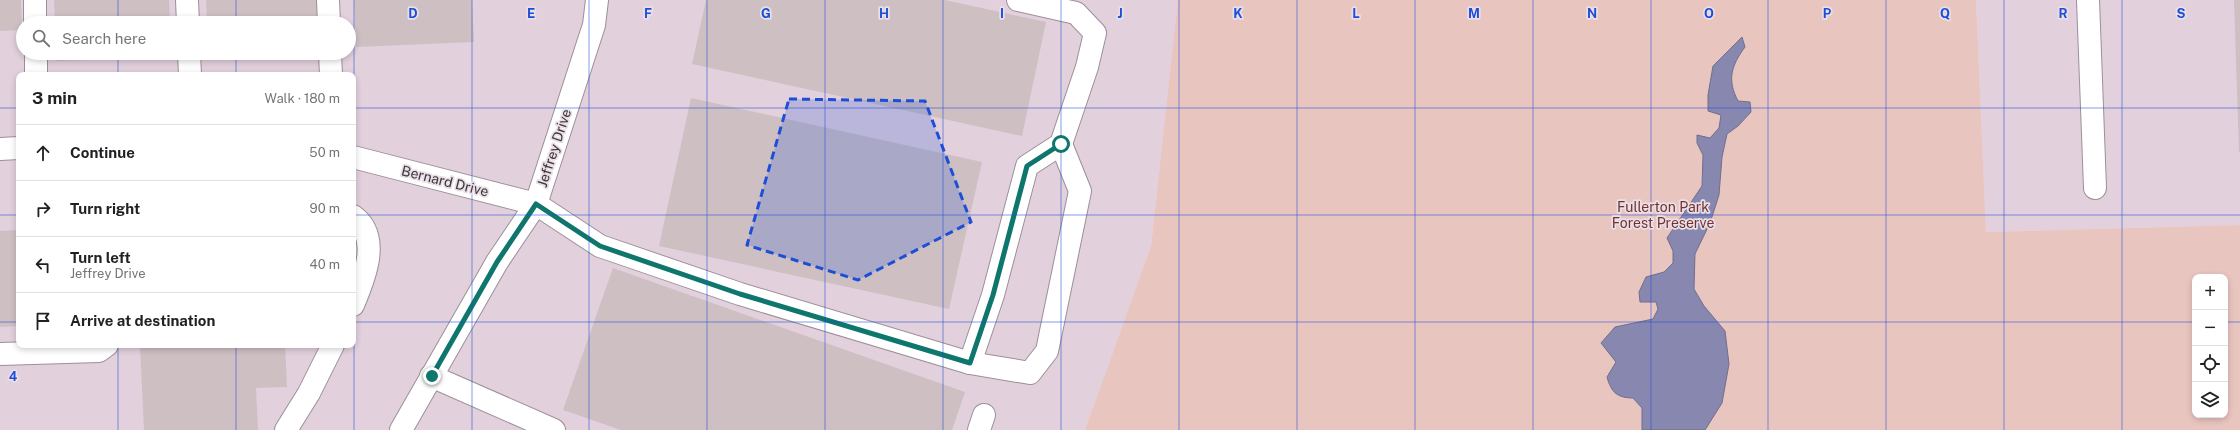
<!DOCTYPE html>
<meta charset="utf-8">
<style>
body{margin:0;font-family:"Public Sans",sans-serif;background:#f6f6f6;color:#202124}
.controls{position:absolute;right:12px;bottom:12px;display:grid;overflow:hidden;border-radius:8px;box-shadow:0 2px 6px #0003}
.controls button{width:36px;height:36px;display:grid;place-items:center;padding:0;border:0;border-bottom:1px solid #e0e0e0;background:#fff;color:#202124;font:20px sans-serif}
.stop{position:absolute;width:12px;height:12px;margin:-9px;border:3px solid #0f766e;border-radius:50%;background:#fff}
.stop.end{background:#0f766e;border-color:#fff;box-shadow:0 1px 4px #0008}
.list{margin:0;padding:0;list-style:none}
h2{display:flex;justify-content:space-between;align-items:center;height:52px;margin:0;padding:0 16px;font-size:17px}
h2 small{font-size:13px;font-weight:400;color:#757577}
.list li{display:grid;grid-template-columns:26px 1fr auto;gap:12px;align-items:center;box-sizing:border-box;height:56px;padding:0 16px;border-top:1px solid #e0e0e0}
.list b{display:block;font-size:15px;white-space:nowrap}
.list p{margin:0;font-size:13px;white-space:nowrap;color:#757577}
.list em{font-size:13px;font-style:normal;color:#757577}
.icon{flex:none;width:22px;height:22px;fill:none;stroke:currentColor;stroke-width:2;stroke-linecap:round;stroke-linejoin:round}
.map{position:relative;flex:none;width:2240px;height:430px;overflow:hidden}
.search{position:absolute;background:#fff;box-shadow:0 2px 6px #0003;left:16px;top:16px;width:340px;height:44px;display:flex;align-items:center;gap:10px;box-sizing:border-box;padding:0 14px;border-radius:22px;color:#757577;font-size:15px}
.panel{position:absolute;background:#fff;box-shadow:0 2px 6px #0003;left:16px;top:72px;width:340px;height:276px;border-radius:8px}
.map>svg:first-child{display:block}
.built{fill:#e2d0dd;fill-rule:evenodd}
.green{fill:#e9c5c0;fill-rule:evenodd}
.water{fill:#8787af;stroke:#706f8c}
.building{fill:#cebfc3}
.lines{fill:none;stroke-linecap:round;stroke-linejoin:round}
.minor-casing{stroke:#9b9098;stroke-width:24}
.minor{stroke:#fff;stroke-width:22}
.route{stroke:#0f766e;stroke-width:5}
.marked{fill:#1d4ed8;fill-opacity:0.2;stroke:#1d4ed8;stroke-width:3;stroke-dasharray:8 5;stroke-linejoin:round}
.grid{fill:none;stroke:#1d4ed8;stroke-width:1;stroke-opacity:0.55}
.labels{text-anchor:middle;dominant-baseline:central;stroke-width:3.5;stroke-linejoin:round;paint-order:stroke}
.street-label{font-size:14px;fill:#3b373a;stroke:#eadee7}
.park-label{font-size:14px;fill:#72332e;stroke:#eadee7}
.grid-label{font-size:13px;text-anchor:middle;font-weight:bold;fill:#1d4ed8;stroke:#eadee7;stroke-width:3.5;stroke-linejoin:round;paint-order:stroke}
</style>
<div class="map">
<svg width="2240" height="430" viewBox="0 0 2240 430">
<rect width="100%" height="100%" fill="#eadee7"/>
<g class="built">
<path d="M0,0h1178l-27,246 -66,184h-1085zM23,23h326v30h-326zM19,75h334v270h-334z"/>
<polygon points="1976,0 2240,0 2240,225 1986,232"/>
</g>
<path class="green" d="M1178,0h798l10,232 254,-7v205h-1155l66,-184zM2195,277h30v138h-30z"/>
<path class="water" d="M1742,37l3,10c-14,19 -18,33 -7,54l12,1 1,10 -13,14 -11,8 -5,23 -3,38 -9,28 -15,31 -1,35 10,17 21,25 4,33 -7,39 -17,27h-63v-22l-9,-10c-16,0 -22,-6 -26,-21l9,-15 -15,-19 14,-16 38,-8 5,-10 -2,-7h-16l-1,-10 7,-15 18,-5 9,-9v-12l-6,-13 35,-52 1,-31 -6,-12v-8l13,3 9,-10 2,-13 -13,-4v-16l5,-29z"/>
<g class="building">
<polygon points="0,0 21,0 22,30 0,31"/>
<polygon points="54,0 169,0 170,23 55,23"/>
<polygon points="206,0 320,0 320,23 207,23"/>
<polygon points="354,0 472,0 474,42 356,47"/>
<polygon points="706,0 945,0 1046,22 1022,136 692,64"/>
<polygon points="2234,0 2240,0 2240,152 2239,152"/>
<polygon points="56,53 171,53 171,57 56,61"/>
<polygon points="691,98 982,162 949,309 659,246"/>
<polygon points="19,230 19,326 0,327 0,231"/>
<polygon points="613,268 965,392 952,430 621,430 563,410"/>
<polygon points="140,345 285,345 287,387 256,388 258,430 144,430"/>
</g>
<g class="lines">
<g class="minor-casing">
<g id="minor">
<polyline points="35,0 35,23"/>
<polyline points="187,0 188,23"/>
<polyline points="328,0 329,23"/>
<polyline points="2088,0 2095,188"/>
<polyline points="36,53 36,75"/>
<polyline points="189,53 190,75"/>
<polyline points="330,53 331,75"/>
<polyline points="0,149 19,148"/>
<polyline points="353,157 536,204 600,246 740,294 970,363 993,295 1027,166 1061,144 1087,67 1095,33 1076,13 1018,0"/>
<path d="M353,216c29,21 11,63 0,89"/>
<polyline points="0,354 99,351 107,345"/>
<polyline points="970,363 1030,373 1047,351 1080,191 1061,144"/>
<polyline points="431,376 554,430"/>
<polyline points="286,430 309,393 333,345"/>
<polyline points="401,430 497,262 536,204 594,25 597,0"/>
<polyline points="979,430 984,415"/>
</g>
</g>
<use href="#minor" class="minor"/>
</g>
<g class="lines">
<polyline class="route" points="432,376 497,262 536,204 600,246 740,294 970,363 993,295 1027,166 1061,144"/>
</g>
<path class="marked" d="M789,99l136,2 46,121 -113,58 -111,-35z"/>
<path class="grid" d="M118,0v23M236,0v23M354,0v430M472,0v430M589,0v430M707,0v430M825,0v430M943,0v430M1061,0v430M1179,0v430M1297,0v430M1415,0v430M1533,0v430M1651,0v430M1768,0v430M1886,0v430M2004,0v430M2122,0v430M118,53v22M236,53v22M0,108h19M353,108h1887M0,215h19M353,215h1887M0,322h19M353,322h1842M2225,322h15M118,345v85M236,345v85"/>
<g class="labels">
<g class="street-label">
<text transform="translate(554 148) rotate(-72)">Jeffrey Drive</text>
<text transform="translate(445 181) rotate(14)">Bernard Drive</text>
</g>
<g class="park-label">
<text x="1663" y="207">Fullerton Park<tspan x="1663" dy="16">Forest Preserve</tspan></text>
</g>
</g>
<g class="grid-label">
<text x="413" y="18">D</text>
<text x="531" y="18">E</text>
<text x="648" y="18">F</text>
<text x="766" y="18">G</text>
<text x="884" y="18">H</text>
<text x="1002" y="18">I</text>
<text x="1120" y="18">J</text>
<text x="1238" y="18">K</text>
<text x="1356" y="18">L</text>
<text x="1474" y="18">M</text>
<text x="1592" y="18">N</text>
<text x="1709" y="18">O</text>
<text x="1827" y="18">P</text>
<text x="1945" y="18">Q</text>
<text x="2063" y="18">R</text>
<text x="2181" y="18">S</text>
<text x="13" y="381">4</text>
</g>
</svg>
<div class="controls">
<button>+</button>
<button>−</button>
<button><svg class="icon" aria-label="locate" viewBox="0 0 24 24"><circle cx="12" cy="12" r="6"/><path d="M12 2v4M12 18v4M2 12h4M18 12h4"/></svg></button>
<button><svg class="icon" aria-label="layers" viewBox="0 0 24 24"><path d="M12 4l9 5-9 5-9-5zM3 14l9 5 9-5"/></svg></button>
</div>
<div class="stop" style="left:1061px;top:144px"></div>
<div class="stop end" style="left:432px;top:376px"></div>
<div class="search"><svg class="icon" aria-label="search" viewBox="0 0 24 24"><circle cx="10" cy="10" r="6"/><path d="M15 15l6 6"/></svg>Search here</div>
<section class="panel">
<h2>3 min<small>Walk · 180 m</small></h2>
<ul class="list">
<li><svg class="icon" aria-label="ahead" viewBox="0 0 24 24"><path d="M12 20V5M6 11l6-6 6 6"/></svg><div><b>Continue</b></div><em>50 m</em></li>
<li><svg class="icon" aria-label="right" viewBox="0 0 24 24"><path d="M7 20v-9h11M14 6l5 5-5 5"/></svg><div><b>Turn right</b></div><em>90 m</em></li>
<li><svg class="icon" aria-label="left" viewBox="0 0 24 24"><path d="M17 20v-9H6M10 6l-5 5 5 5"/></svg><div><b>Turn left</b><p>Jeffrey Drive</p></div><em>40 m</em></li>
<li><svg class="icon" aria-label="arrive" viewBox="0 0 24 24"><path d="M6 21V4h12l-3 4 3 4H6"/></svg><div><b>Arrive at destination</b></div></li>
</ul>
</section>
</div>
